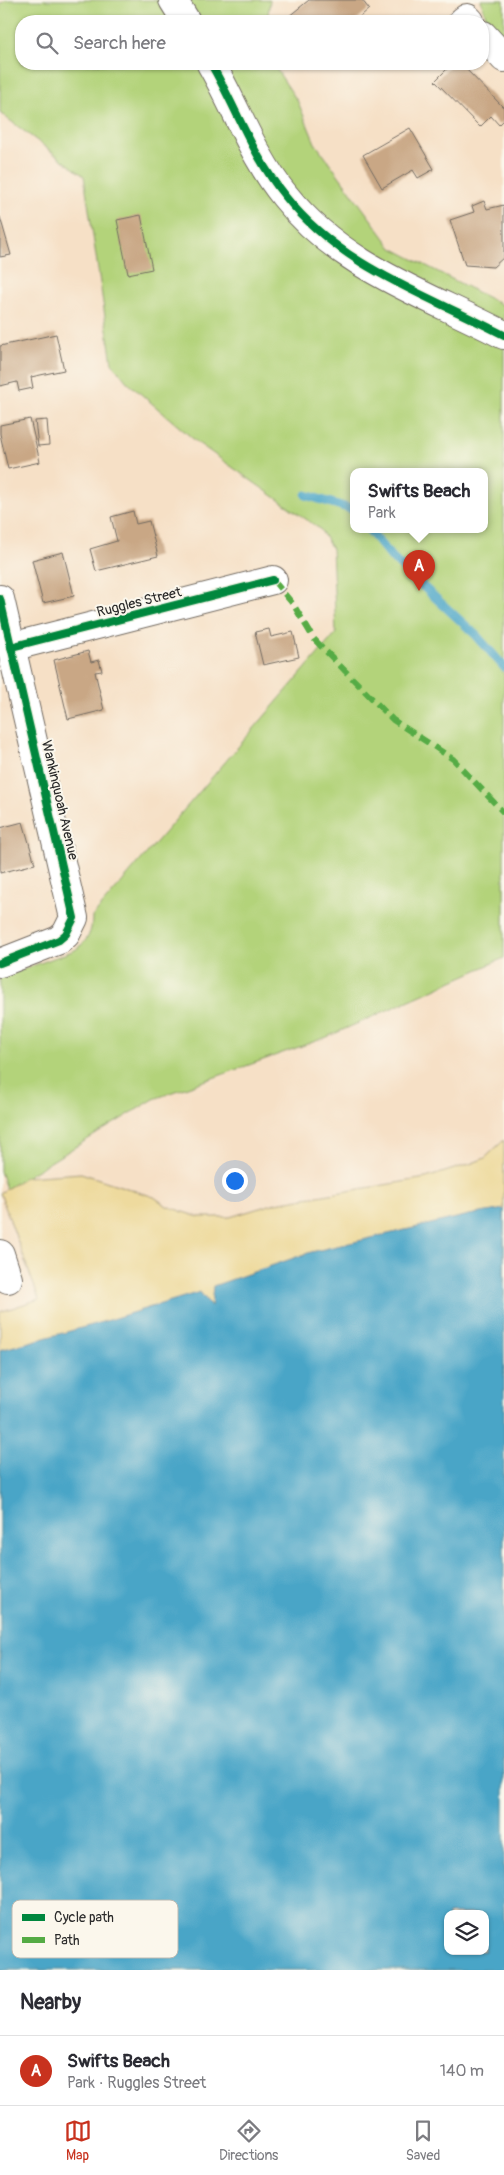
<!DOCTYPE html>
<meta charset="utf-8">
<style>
body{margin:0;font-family:Pangolin,sans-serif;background:#f2f2f3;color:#2b2b33}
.controls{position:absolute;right:15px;bottom:15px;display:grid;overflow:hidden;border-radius:10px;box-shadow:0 1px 4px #0004}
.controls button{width:45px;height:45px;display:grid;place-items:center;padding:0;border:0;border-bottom:1px solid #e1e1e2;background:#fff;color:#2b2b33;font:25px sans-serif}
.you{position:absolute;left:234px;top:1180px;width:18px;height:18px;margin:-12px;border:4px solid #fff;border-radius:50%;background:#1a73e8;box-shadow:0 0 0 8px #1a73e833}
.badge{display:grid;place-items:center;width:32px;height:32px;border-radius:50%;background:#c8321e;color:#fff;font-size:16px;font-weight:700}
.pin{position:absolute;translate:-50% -41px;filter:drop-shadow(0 1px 2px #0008)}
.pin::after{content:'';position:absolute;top:26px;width:18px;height:15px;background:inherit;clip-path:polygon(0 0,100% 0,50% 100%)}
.popup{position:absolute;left:350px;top:468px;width:138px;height:65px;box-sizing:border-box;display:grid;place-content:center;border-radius:10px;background:#fff;filter:drop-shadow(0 1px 4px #0005);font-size:16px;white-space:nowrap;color:#7c7c81}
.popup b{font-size:19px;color:#2b2b33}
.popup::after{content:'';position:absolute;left:50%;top:100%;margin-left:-10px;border:10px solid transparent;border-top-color:#fff}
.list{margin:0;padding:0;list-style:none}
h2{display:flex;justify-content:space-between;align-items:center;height:65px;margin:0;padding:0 20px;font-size:21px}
h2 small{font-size:16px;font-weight:400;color:#7c7c81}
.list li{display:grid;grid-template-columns:32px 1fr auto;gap:15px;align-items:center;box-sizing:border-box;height:70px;padding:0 20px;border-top:1px solid #e1e1e2}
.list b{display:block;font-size:19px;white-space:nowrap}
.list p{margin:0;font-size:16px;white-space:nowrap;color:#7c7c81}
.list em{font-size:16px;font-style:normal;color:#7c7c81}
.icon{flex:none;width:28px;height:28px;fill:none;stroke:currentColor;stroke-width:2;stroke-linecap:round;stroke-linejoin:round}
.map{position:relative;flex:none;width:504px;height:1970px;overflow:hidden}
.search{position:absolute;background:#fff;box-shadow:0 1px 4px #0004;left:15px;right:15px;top:15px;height:55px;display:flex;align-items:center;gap:12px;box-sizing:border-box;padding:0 18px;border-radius:20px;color:#7c7c81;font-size:19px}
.sheet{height:135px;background:#fff}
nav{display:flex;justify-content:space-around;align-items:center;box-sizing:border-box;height:70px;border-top:1px solid #e1e1e2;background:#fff;font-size:14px;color:#7c7c81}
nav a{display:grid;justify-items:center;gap:2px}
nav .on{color:#c8321e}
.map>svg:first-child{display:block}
.green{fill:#b3d37a;stroke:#6f7f52;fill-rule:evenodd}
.sand{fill:#eeda9e;stroke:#8c8264}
.water{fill:#49a5c7;stroke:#3a6879;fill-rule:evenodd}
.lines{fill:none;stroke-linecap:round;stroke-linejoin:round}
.stream{stroke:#49a5c7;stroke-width:9}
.building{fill:#c9a785}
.street-casing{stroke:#726a61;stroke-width:30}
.street{stroke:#fff;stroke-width:28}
.quiet{stroke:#54ab44;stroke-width:6;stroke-dasharray:12 6;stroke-linecap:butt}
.cycleway-casing{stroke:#fbf7ec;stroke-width:11}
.cycleway{stroke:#00873e;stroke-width:8}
.labels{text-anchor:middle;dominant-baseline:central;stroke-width:4;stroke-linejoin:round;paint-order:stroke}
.street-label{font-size:14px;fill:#2b2b2b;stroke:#fbf7ec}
.key{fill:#fbf7ec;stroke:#bdbab2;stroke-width:1}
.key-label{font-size:14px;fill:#2b2b2b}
</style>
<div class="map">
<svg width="504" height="1970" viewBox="0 0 504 1970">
<rect width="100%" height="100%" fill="#fbf7ec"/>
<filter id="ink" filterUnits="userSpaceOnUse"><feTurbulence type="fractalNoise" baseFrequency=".02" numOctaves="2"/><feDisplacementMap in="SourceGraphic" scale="10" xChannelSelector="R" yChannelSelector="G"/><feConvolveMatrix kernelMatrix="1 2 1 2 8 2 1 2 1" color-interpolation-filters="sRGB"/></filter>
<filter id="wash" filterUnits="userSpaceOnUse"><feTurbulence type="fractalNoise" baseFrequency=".0096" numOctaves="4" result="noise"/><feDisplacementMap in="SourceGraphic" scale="20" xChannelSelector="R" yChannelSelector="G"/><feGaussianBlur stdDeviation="1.12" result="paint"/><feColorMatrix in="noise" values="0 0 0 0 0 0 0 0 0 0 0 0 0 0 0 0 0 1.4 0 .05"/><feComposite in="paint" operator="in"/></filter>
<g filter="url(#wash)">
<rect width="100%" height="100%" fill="#f6e0c6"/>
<g class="green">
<path d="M7,0h263l-3,21h-246v43h252l25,38 17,41 77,105 112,58v652l-177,79 -173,62 -148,90 -6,-18v-193l75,-28c13,-9 17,-18 17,-33l244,-284 -4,-84 -12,-20 -122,-86 -71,-61 -15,-19 -28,-187 -84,-63v-109zM354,472h130v58h-130z"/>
<polygon points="481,0 504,0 504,54 492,37"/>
</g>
<polygon class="sand" points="504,1140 504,1296 0,1425 0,1312 39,1299 0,1193 25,1177 81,1173 154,1197 167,1206 183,1212 199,1217 230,1217 276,1203 426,1178 470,1164 485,1158"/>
<path class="water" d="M504,1209v761h-504v-620l92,-25 108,-33 11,14 2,-20 98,-34 158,-37zM448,1914h37v37h-37z"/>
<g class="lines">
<g class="stream">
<polyline points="306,495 354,510"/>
<polyline points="369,530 392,558 476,635 504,667"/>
</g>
</g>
<g id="blocks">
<g class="building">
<polygon points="309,0 362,0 369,9 355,21 291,21 288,17"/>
<polygon points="452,64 461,64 504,108 504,120 499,125 491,116 480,127 435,81"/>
<polygon points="410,128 434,169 418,178 413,170 382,188 363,155"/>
<polygon points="484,201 487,209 504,205 504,257 493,267 465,265 450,220 474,212 472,206"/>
<polygon points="141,215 152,269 128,274 117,220"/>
<polygon points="0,217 11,255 0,257"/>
<polygon points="56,334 64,370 31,377 33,388 19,391 17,382 0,386 0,346"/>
<polygon points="30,419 40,462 8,469 0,434 0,425"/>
<polygon points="47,420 49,445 38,446 35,421"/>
<polygon points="133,511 136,524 149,521 158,556 96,571 90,549 117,541 111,517"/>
<polygon points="63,552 74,596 43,603 32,560"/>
<polygon points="269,629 271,637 293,632 299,657 263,665 255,632"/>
<polygon points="88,651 91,662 99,660 102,671 95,672 104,710 68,719 54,660"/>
<polygon points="23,822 35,864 0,873 0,828"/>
</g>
</g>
</g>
<g filter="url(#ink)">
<use href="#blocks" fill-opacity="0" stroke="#726a61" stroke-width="1"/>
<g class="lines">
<g class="street-casing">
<g id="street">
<polyline points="173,0 186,21"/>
<polyline points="463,21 467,18 470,21"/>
<polyline points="483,35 504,58"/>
<path d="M211,64c25,43 42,93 74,132 57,72 141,98 219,139"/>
<polyline points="0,599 74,918 66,934 59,940 0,963"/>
<polyline points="11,647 273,580"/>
<polyline points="0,1254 8,1279"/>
</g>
</g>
<use href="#street" class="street"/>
<polyline class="quiet" points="273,580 293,604 314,639 393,720 453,759 504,813"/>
<g class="cycleway-casing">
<g id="cycleway">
<path d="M211,64c25,43 42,93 74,132 57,72 141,98 219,139"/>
<polyline points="0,599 74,918 66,934 59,940 0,963"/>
<polyline points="11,647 273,580"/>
</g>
</g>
<use href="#cycleway" class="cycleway"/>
</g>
</g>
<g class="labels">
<g class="street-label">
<text transform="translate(139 602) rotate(-14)">Ruggles Street</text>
<text transform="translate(60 800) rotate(77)">Wankinquoah Avenue</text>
</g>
</g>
<rect x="12" y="1900" width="166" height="58" rx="8" class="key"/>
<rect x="22" y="1914" width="23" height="7" fill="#00873e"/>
<rect x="22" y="1937" width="23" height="6" fill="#54ab44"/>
<g class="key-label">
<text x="54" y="1922">Cycle path</text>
<text x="54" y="1945">Path</text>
</g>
</svg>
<div class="controls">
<button><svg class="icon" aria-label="layers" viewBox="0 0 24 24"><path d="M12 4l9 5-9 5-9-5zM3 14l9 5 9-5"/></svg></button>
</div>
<div class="you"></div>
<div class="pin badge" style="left:419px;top:591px">A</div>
<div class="popup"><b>Swifts Beach</b>Park</div>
<div class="search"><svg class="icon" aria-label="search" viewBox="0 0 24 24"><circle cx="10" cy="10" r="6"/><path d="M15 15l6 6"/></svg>Search here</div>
</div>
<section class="sheet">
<h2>Nearby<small></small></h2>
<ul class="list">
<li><span class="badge">A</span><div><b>Swifts Beach</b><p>Park · Ruggles Street</p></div><em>140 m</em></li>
</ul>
</section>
<nav>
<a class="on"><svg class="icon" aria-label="map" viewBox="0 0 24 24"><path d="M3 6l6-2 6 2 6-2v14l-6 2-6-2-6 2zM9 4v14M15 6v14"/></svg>Map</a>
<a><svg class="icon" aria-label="directions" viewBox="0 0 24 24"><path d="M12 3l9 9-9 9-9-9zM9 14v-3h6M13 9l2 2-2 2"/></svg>Directions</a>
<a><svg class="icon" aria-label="saved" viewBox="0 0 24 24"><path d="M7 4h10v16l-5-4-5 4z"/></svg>Saved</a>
</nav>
